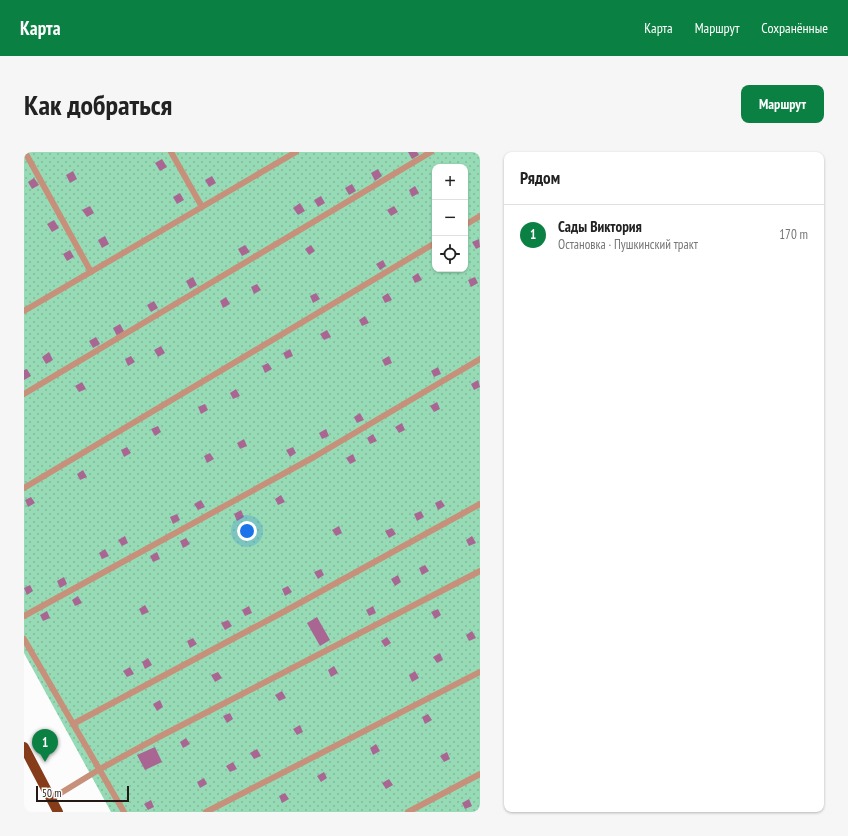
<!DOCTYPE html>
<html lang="ru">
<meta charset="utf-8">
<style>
body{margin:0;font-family:"PT Sans Narrow",sans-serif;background:#f6f6f6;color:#222}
.controls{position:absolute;right:12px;top:12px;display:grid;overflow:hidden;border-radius:8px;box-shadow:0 1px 3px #0004}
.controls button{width:36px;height:36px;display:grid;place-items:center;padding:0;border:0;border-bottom:1px solid #e0e0e0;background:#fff;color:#222;font:20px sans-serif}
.scale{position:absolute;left:12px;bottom:10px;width:93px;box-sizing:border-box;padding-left:4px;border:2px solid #241914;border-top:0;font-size:11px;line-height:14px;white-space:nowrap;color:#241914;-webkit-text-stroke:3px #fcfcfc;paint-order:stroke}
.you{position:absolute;left:223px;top:379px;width:14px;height:14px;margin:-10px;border:3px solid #fff;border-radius:50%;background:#1a73e8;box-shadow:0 0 0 6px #1a73e833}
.badge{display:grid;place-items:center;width:26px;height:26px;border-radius:50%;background:#0b8043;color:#fff;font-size:13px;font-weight:700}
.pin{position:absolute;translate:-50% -33px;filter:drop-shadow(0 1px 2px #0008)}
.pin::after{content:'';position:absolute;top:21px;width:14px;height:12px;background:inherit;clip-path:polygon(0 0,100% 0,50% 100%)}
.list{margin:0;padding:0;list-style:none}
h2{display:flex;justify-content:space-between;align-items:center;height:52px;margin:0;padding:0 16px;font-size:17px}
h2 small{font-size:13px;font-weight:400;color:#767676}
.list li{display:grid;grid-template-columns:26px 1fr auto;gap:12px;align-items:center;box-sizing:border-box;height:60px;padding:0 16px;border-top:1px solid #e0e0e0}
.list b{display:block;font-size:15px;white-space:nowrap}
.list p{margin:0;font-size:13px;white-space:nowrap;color:#767676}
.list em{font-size:13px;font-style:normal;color:#767676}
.icon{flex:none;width:22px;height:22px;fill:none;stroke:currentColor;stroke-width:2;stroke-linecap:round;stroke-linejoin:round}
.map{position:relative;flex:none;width:456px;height:660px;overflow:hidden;border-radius:8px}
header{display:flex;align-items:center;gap:24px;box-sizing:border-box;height:56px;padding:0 20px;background:#0b8043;color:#fff}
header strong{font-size:19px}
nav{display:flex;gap:22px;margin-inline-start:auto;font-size:14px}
.intro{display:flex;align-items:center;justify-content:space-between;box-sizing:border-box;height:96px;padding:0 24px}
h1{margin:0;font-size:28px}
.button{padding:10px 18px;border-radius:8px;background:#0b8043;color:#fff;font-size:14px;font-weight:700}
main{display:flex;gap:24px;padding:0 24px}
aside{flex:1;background:#fff;border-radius:8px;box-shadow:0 1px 3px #0004}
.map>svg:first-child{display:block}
.garden{fill:url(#garden-dots);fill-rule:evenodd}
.building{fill:#aa6693}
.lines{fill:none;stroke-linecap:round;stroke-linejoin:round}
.service{stroke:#c7907a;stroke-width:6}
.primary{stroke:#863b19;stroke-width:10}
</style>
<header>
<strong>Карта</strong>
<nav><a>Карта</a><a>Маршрут</a><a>Сохранённые</a></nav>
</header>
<div class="intro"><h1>Как добраться</h1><a class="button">Маршрут</a></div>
<main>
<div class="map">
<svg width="456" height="660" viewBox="0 0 456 660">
<defs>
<pattern id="garden-dots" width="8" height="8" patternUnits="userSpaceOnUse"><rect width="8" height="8" fill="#96dbb6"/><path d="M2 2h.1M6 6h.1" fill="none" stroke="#81bb9c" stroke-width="1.8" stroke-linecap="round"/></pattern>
</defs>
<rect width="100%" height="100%" fill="#fcfcfc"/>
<path class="garden" d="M0,0h456v660h-369l-87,-159zM411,15h30v102h-30z"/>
<g class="building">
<polygon points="384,0 393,0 395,3 388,7"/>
<polygon points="138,7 143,15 136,19 131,11"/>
<polygon points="354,17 358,24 351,29 347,21"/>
<polygon points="49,19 53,27 46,31 42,23"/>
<polygon points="188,24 192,31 185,35 181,28"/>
<polygon points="10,26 15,33 8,37 4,30"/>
<polygon points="328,32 332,39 325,43 321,36"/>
<polygon points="391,34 395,41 388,45 385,38"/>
<polygon points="156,41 160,48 153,52 149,45"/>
<polygon points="297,44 301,51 294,55 290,48"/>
<polygon points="276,51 281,59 274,63 269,56"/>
<polygon points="66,54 70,61 63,65 58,58"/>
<polygon points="370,54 374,60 367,64 363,58"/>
<polygon points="30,68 35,76 28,80 23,72"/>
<polygon points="81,84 85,92 78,96 74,88"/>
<polygon points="455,87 456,95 452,97 448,90"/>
<polygon points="221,93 226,100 218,104 214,97"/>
<polygon points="287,93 291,99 285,103 281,97"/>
<polygon points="46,98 50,105 43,109 39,102"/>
<polygon points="359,108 362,114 356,118 352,112"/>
<polygon points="394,121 398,128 391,131 388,125"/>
<polygon points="169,125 173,133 166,137 162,129"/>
<polygon points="451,125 454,131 447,135 444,128"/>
<polygon points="233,132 237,138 230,142 227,135"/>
<polygon points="292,141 296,147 289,151 286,144"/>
<polygon points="364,141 368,148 361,151 358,145"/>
<polygon points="202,145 206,152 199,156 196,149"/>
<polygon points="130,149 134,156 127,160 123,153"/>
<polygon points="341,164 345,171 338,174 335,168"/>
<polygon points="96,172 100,179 93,184 89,176"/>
<polygon points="303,178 307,185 300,188 296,182"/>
<polygon points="72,185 76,192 69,196 65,189"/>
<polygon points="137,194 141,201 134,205 130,198"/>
<polygon points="266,197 269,204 262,207 259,201"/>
<polygon points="25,200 29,208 22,212 18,205"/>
<polygon points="107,204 111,210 104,214 101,207"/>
<polygon points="365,204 368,211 361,214 358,208"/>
<polygon points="244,211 248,217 241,221 238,214"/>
<polygon points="414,215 417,222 410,225 407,219"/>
<polygon points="3,217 7,224 0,228 0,218"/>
<polygon points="454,228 456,235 450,238 447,232"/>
<polygon points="58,230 62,237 55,240 51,234"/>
<polygon points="212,237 216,244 209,247 206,241"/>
<polygon points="413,250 416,257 410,260 406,254"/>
<polygon points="181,252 184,258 177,262 174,255"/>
<polygon points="336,261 340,268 333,271 330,265"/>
<polygon points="378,271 381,278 375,281 371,275"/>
<polygon points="134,274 137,280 131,284 127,277"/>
<polygon points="302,277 305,284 298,287 295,281"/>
<polygon points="349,282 353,289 346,292 343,286"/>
<polygon points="220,287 223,294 216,297 213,291"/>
<polygon points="103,295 107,301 100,305 97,298"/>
<polygon points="269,295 272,301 266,305 262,298"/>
<polygon points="186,301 190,307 183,311 180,304"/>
<polygon points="329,302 332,309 326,312 322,306"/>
<polygon points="59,318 63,325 56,328 53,322"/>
<polygon points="257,343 261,350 254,353 251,347"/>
<polygon points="7,345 11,351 4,355 1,348"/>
<polygon points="177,348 181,355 174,358 170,352"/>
<polygon points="417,348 421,354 414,358 411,351"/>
<polygon points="217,358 220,365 213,369 210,362"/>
<polygon points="397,359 400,365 393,369 390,362"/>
<polygon points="153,362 156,368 149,372 146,365"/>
<polygon points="315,374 318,381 312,384 308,378"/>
<polygon points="368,376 372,382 365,386 361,379"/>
<polygon points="101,384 104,391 98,394 94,388"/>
<polygon points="448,384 452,391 445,394 442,388"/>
<polygon points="162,386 166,392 159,396 156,389"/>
<polygon points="81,397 85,404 78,407 75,401"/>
<polygon points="133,400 136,407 129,410 126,404"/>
<polygon points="401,413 405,419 398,423 395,416"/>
<polygon points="297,417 300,423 294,427 290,420"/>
<polygon points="374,423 377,430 371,434 367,427"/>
<polygon points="40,425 43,432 36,436 33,429"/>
<polygon points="6,433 9,439 3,443 0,436"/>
<polygon points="264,434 268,440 261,444 258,437"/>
<polygon points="54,444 58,451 51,454 48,448"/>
<polygon points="121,453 125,460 118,463 115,457"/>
<polygon points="225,454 228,461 221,464 218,458"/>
<polygon points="349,454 352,461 345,464 342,458"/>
<polygon points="414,457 417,463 411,467 407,460"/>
<polygon points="23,459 26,466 19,469 16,463"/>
<polygon points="293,465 306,488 296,494 283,471"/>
<polygon points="204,468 208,474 201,478 197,471"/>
<polygon points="448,479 452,486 445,489 442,483"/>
<polygon points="363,485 367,491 361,495 357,489"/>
<polygon points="169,486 173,492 166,496 163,489"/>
<polygon points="416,501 419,508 413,511 409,505"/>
<polygon points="124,506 128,513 121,517 118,510"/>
<polygon points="310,514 314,521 307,525 304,518"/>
<polygon points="106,515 110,522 103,525 99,519"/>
<polygon points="391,519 395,526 388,530 385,523"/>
<polygon points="194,520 198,526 191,530 187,523"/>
<polygon points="258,539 262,546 255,549 251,543"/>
<polygon points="136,548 139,555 133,559 129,552"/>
<polygon points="206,561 209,567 203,571 199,564"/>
<polygon points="404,562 408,568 401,572 398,565"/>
<polygon points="276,573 279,580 273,583 269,577"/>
<polygon points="162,586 166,592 159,596 156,590"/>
<polygon points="352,592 356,599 349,603 346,596"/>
<polygon points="131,595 138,610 121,618 113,603"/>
<polygon points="233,597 237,604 230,607 226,601"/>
<polygon points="423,600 426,607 420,610 416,604"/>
<polygon points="209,610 213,617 206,620 202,614"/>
<polygon points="300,620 303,626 297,630 293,624"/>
<polygon points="180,626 183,632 176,636 173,630"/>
<polygon points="365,627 369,633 362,637 358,631"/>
<polygon points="261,641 265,647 258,651 255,644"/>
<polygon points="445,647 448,654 441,657 438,651"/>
<polygon points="127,648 130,655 124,658 120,652"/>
</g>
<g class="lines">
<g class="service">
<polyline points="1,0 67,120"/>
<polyline points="147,0 178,55"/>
<polyline points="441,73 456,64"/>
<polyline points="0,159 272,0"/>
<polyline points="0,242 407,0"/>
<polyline points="0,336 411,91"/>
<polyline points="0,464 290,305 456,207"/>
<polyline points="0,487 100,660"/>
<polyline points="49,572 263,458 456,352"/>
<polyline points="27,647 76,617 133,586 456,419"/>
<polyline points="182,660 456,520"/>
<polyline points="384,660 456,622"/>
</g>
<polyline class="primary" points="0,595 34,660"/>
</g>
</svg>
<div class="controls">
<button>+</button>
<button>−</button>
<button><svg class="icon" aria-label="locate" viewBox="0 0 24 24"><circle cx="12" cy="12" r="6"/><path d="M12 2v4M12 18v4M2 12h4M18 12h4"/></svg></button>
</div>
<div class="scale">50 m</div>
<div class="you"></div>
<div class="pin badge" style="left:21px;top:610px">1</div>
</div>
<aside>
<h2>Рядом<small></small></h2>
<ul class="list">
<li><span class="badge">1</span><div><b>Сады Виктория</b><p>Остановка · Пушкинский тракт</p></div><em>170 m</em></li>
</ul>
</aside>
</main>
